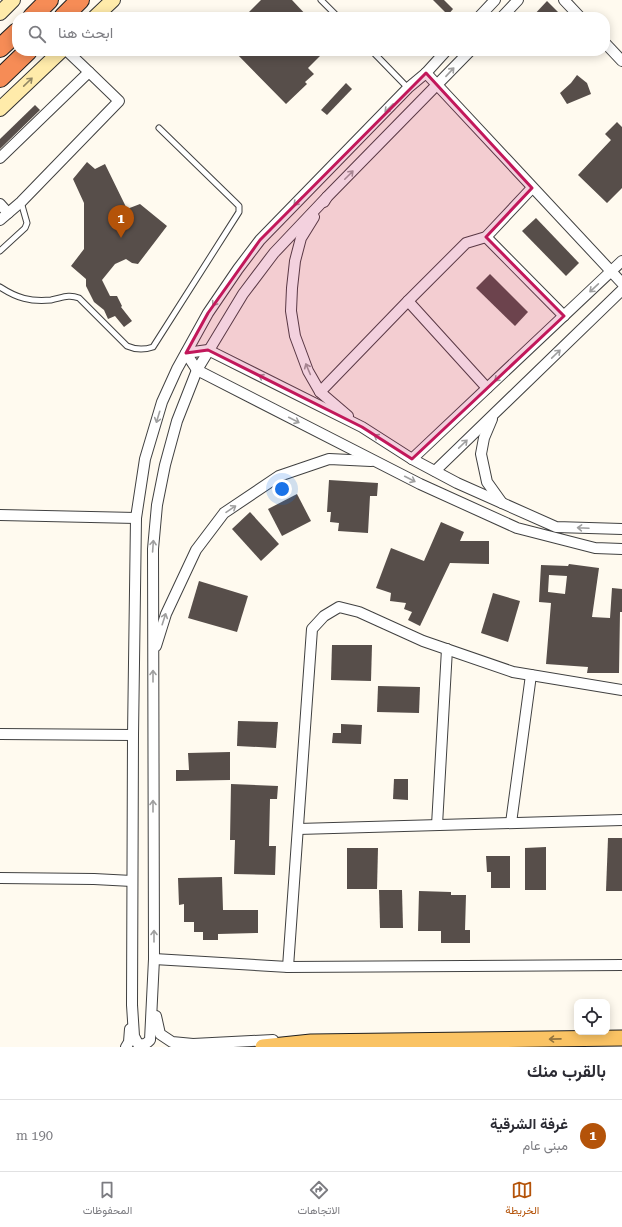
<!DOCTYPE html>
<html lang="ar">
<meta charset="utf-8">
<style>
body{margin:0;font-family:"Roboto Serif",Vazirmatn,serif;background:#f2f2f3;color:#2b2b33;direction:rtl}
.controls{position:absolute;right:12px;bottom:12px;display:grid;overflow:hidden;border-radius:8px;box-shadow:0 2px 10px #0003}
.controls button{width:36px;height:36px;display:grid;place-items:center;padding:0;border:0;border-bottom:1px solid #e1e1e2;background:#fff;color:#2b2b33;font:20px sans-serif}
.you{position:absolute;left:282px;top:489px;width:14px;height:14px;margin:-10px;border:3px solid #fff;border-radius:50%;background:#1a73e8;box-shadow:0 0 0 6px #1a73e833}
.badge{display:grid;place-items:center;width:26px;height:26px;border-radius:50%;background:#b45309;color:#fff;font-size:13px;font-weight:700}
.pin{position:absolute;translate:-50% -33px;filter:drop-shadow(0 1px 2px #0008)}
.pin::after{content:'';position:absolute;top:21px;width:14px;height:12px;background:inherit;clip-path:polygon(0 0,100% 0,50% 100%)}
.list{margin:0;padding:0;list-style:none}
h2{display:flex;justify-content:space-between;align-items:center;height:52px;margin:0;padding:0 16px;font-size:17px}
h2 small{font-size:13px;font-weight:400;color:#7c7c81}
.list li{display:grid;grid-template-columns:26px 1fr auto;gap:12px;align-items:center;box-sizing:border-box;height:72px;padding:0 16px;border-top:1px solid #e1e1e2}
.list b{display:block;font-size:15px;white-space:nowrap}
.list p{margin:0;font-size:13px;white-space:nowrap;color:#7c7c81}
.list em{font-size:13px;font-style:normal;color:#7c7c81}
.icon{flex:none;width:22px;height:22px;fill:none;stroke:currentColor;stroke-width:2;stroke-linecap:round;stroke-linejoin:round}
.map{position:relative;flex:none;width:622px;height:1047px;overflow:hidden;direction:ltr}
.search{position:absolute;background:#fff;box-shadow:0 2px 10px #0003;left:12px;right:12px;top:12px;height:44px;display:flex;align-items:center;gap:10px;box-sizing:border-box;padding:0 14px;border-radius:16px;color:#7c7c81;font-size:15px}
.sheet{height:124px;background:#fff}
nav{display:flex;justify-content:space-around;align-items:center;box-sizing:border-box;height:56px;border-top:1px solid #e1e1e2;background:#fff;font-size:11px;color:#7c7c81}
nav a{display:grid;justify-items:center;gap:2px}
nav .on{color:#b45309}
.map>svg:first-child{display:block}
.building{fill:#574e4a;fill-rule:evenodd}
.lines{fill:none;stroke-linecap:round;stroke-linejoin:round}
.lane-casing{stroke:#414141;stroke-width:7}
.street-casing{stroke:#414141;stroke-width:12}
.secondary-casing{stroke:#303030;stroke-width:16}
.primary-casing{stroke:#1f1f1f;stroke-width:17}
.highway-casing{stroke:#1f1f1f;stroke-width:20}
.lane{stroke:#fff;stroke-width:5}
.street{stroke:#fff;stroke-width:10}
.secondary{stroke:#ffebaa;stroke-width:14}
.primary{stroke:#fac364;stroke-width:15}
.highway{stroke:#f68c56;stroke-width:18}
.oneway{stroke:#9f9f9f}
.oneway2{stroke:#938864}
.oneway3{stroke:#90723d}
.marked{fill:#c2185b;fill-opacity:0.2;stroke:#c2185b;stroke-width:3;stroke-linejoin:round}
</style>
<div class="map">
<svg width="622" height="1047" viewBox="0 0 622 1047">
<rect width="100%" height="100%" fill="#fffaef"/>
<g class="building">
<polygon points="261,0 292,0 308,17 244,17"/>
<polygon points="433,0 444,0 453,9 448,15"/>
<polygon points="547,1 563,17 532,17"/>
<polygon points="234,51 325,51 308,68 314,74 305,82 307,84 286,104"/>
<polygon points="577,75 587,83 591,94 567,104 560,93 571,83"/>
<polygon points="346,83 352,89 327,115 321,110"/>
<polygon points="35,105 40,110 0,149 0,139"/>
<polygon points="617,122 622,127 622,188 607,203 578,175 611,140 605,134"/>
<polygon points="87,162 95,169 105,164 127,209 140,204 167,226 138,264 132,263 126,259 115,264 102,280 110,296 117,296 122,306 121,307 132,321 124,327 115,316 108,319 104,310 94,302 86,286 86,279 71,266 84,249 84,203 73,179"/>
<polygon points="536,218 579,263 566,276 522,231"/>
<polygon points="490,274 528,312 515,326 476,288"/>
<polygon points="329,480 378,483 377,496 370,496 368,533 338,531 339,523 330,522 331,512 327,512"/>
<polygon points="297,494 311,521 282,536 268,509"/>
<polygon points="250,512 279,544 261,561 232,529"/>
<polygon points="441,522 464,532 460,541 489,541 489,564 450,563 420,626 408,620 412,612 404,609 406,603 390,601 391,593 376,588 391,548 424,561"/>
<path d="M569,564l30,4 -7,49 18,1 2,-30 10,1v23h-2l-1,61h-32l1,-6 -42,-3 5,-61 -12,-1 2,-37 27,1zM549,575l18,1 -2,18 -17,-2z"/>
<polygon points="199,581 248,596 237,632 188,618"/>
<polygon points="493,593 520,601 508,642 481,633"/>
<polygon points="332,645 372,645 371,681 331,680"/>
<polygon points="378,686 420,687 419,713 377,712"/>
<polygon points="238,721 278,722 276,748 237,746"/>
<polygon points="341,724 362,725 361,744 332,743 333,733 341,733"/>
<polygon points="230,752 230,780 176,781 176,770 189,770 188,753"/>
<polygon points="394,779 408,779 408,800 393,799"/>
<polygon points="231,784 278,786 277,799 270,799 269,846 276,846 275,875 234,874 235,840 230,840"/>
<polygon points="608,838 622,838 622,891 606,891"/>
<polygon points="546,847 546,890 525,890 525,848"/>
<polygon points="347,848 378,848 377,889 347,889"/>
<polygon points="486,856 510,856 510,888 491,888 491,872 487,872"/>
<polygon points="222,877 223,910 258,910 258,933 218,934 218,940 203,940 203,932 194,932 194,922 184,922 184,904 179,905 178,878"/>
<polygon points="379,890 402,890 403,928 380,928"/>
<polygon points="419,891 451,892 451,895 466,895 465,930 470,930 470,943 441,943 441,931 418,931"/>
</g>
<g class="lines">
<g class="lane-casing">
<g id="lane">
<polyline points="321,0 338,17"/>
<polyline points="372,51 408,88"/>
<polyline points="0,251 25,228 27,223 21,202"/>
<path d="M0,287c17,11 30,15 51,13 11,-2 17,-6 28,-2l48,48c9,4 17,4 26,1l86,-135v-6l-4,-4 -76,-74"/>
</g>
</g>
<g class="street-casing">
<g id="street">
<polyline points="564,0 580,17"/>
<polyline points="479,17 495,0"/>
<polyline points="502,17 518,0"/>
<polyline points="605,43 622,61"/>
<polyline points="67,51 89,72"/>
<polyline points="426,73 622,283"/>
<polyline points="0,158 89,72 119,101 21,202 0,220"/>
<path d="M327,197l-53,56 -31,41 -46,76 -20,51 -12,44 -8,40 -4,44 1,410 -4,81c-4,4 -6,5 -12,4l-4,-8 -2,-31 1,-270 3,-217 9,-59 17,-57 15,-33 31,-56 30,-44 22,-29 148,-152 18,-15 20,-22"/>
<polyline points="324,202 327,197 470,51"/>
<polyline points="0,204 8,213"/>
<polyline points="314,217 301,238 295,261 292,288 291,311 295,336 308,371 320,392 348,416"/>
<polyline points="486,237 564,316"/>
<polyline points="408,301 487,388"/>
<polyline points="320,392 408,301 466,243 486,237 532,188"/>
<polyline points="492,419 484,438 481,454 487,482 502,503"/>
<polyline points="412,459 622,261"/>
<polyline points="435,471 622,290"/>
<polyline points="0,515 136,518"/>
<polyline points="622,529 556,527 457,483 412,459 362,427 208,350 186,353 197,370 420,484 517,528 595,548 622,549"/>
<polyline points="156,646 166,614 196,550 224,513 279,476 329,459 371,461"/>
<polyline points="0,734 133,735"/>
<polyline points="511,823 531,675"/>
<polyline points="437,825 447,649"/>
<polyline points="298,829 622,820"/>
<polyline points="0,878 94,879 132,881"/>
<polyline points="154,959 288,967 622,965"/>
<polyline points="288,967 312,629 324,616 339,607 359,612 423,641 513,672 622,690"/>
<polyline points="156,1016 160,1034 172,1042 193,1044 273,1040"/>
<polyline points="126,1047 129,1042 130,1029"/>
</g>
</g>
<g class="secondary-casing">
<g id="secondary">
<polyline points="0,13 13,0"/>
<polyline points="95,17 113,0"/>
<polyline points="0,109 61,51"/>
</g>
</g>
<g class="primary-casing">
<polyline id="primary" points="263,1047 311,1042 622,1038"/>
</g>
<g class="highway-casing">
<g id="highway">
<polyline points="32,17 49,0"/>
<polyline points="63,17 80,0"/>
<polyline points="0,48 17,32"/>
<polyline points="0,78 28,51"/>
</g>
</g>
<use href="#lane" class="lane"/>
<use href="#street" class="street"/>
<use href="#secondary" class="secondary"/>
<use href="#primary" class="primary"/>
<use href="#highway" class="highway"/>
</g>
<defs><path id="oneway-shaft" d="M-6 0H5M1.5-3L5.5 0L1.5 3" fill="none" stroke-width="1.6" stroke-linecap="round" stroke-linejoin="round"/></defs>
<g class="oneway">
<use href="#oneway-shaft" transform="translate(450 72) rotate(-47)"/>
<use href="#oneway-shaft" transform="translate(389 108) rotate(135)"/>
<use href="#oneway-shaft" transform="translate(349 175) rotate(-45)"/>
<use href="#oneway-shaft" transform="translate(298 201) rotate(134)"/>
<use href="#oneway-shaft" transform="translate(594 288) rotate(137)"/>
<use href="#oneway-shaft" transform="translate(216 301) rotate(124)"/>
<use href="#oneway-shaft" transform="translate(556 354) rotate(-44)"/>
<use href="#oneway-shaft" transform="translate(308 369) rotate(-113)"/>
<use href="#oneway-shaft" transform="translate(499 377) rotate(137)"/>
<use href="#oneway-shaft" transform="translate(264 378) rotate(-153)"/>
<use href="#oneway-shaft" transform="translate(158 417) rotate(107)"/>
<use href="#oneway-shaft" transform="translate(294 420) rotate(27)"/>
<use href="#oneway-shaft" transform="translate(379 438) rotate(-148)"/>
<use href="#oneway-shaft" transform="translate(463 444) rotate(-44)"/>
<use href="#oneway-shaft" transform="translate(410 479) rotate(27)"/>
<use href="#oneway-shaft" transform="translate(231 509) rotate(-34)"/>
<use href="#oneway-shaft" transform="translate(583 528) rotate(-177)"/>
<use href="#oneway-shaft" transform="translate(153 546) rotate(-86)"/>
<use href="#oneway-shaft" transform="translate(164 619) rotate(-72)"/>
<use href="#oneway-shaft" transform="translate(153 676) rotate(-90)"/>
<use href="#oneway-shaft" transform="translate(153 806) rotate(-90)"/>
<use href="#oneway-shaft" transform="translate(154 936) rotate(-90)"/>
</g>
<use class="oneway2" href="#oneway-shaft" transform="translate(28 82) rotate(-44)"/>
<use class="oneway3" href="#oneway-shaft" transform="translate(555 1039) rotate(179)"/>
<path class="marked" d="M426,73l106,115 -46,49 78,79 -152,143 -50,-32 -154,-77 -22,3 22,-40 52,-73z"/>
</svg>
<div class="controls">
<button><svg class="icon" aria-label="locate" viewBox="0 0 24 24"><circle cx="12" cy="12" r="6"/><path d="M12 2v4M12 18v4M2 12h4M18 12h4"/></svg></button>
</div>
<div class="you"></div>
<div class="pin badge" style="left:121px;top:238px">1</div>
<div class="search"><svg class="icon" aria-label="search" viewBox="0 0 24 24"><circle cx="10" cy="10" r="6"/><path d="M15 15l6 6"/></svg>ابحث هنا</div>
</div>
<section class="sheet">
<h2>بالقرب منك<small></small></h2>
<ul class="list">
<li><span class="badge">1</span><div><b>غرفة الشرقية</b><p>مبنى عام</p></div><em>190 m</em></li>
</ul>
</section>
<nav>
<a class="on"><svg class="icon" aria-label="map" viewBox="0 0 24 24"><path d="M3 6l6-2 6 2 6-2v14l-6 2-6-2-6 2zM9 4v14M15 6v14"/></svg>الخريطة</a>
<a><svg class="icon" aria-label="directions" viewBox="0 0 24 24"><path d="M12 3l9 9-9 9-9-9zM9 14v-3h6M13 9l2 2-2 2"/></svg>الاتجاهات</a>
<a><svg class="icon" aria-label="saved" viewBox="0 0 24 24"><path d="M7 4h10v16l-5-4-5 4z"/></svg>المحفوظات</a>
</nav>
